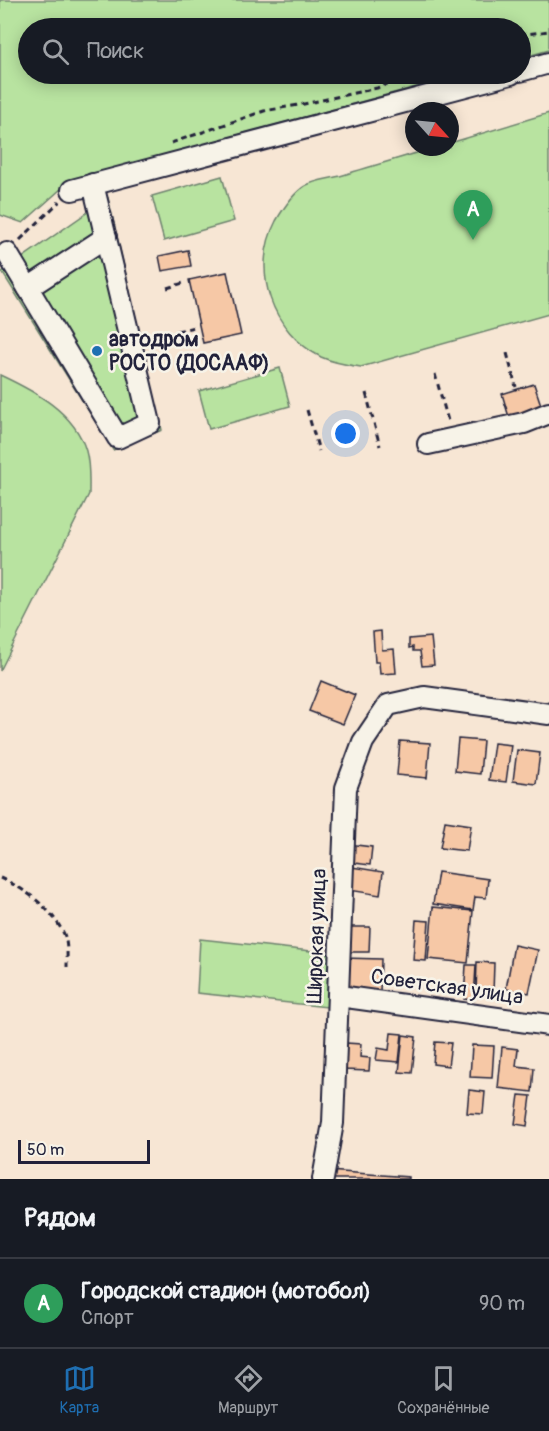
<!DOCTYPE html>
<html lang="ru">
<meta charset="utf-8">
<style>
body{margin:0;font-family:Pangolin,sans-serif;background:#20242c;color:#f1f3f6}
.compass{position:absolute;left:405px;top:102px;width:54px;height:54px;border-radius:50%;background:#171b24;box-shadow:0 3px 15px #0003;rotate:117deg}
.scale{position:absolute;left:18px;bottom:15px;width:132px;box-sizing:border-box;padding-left:6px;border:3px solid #22223b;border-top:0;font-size:16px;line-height:21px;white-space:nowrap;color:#22223b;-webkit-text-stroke:4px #f7f3e8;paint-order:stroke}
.you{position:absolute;left:346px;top:434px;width:21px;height:21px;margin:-15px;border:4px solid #fff;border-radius:50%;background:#1a73e8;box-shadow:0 0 0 9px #1a73e833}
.badge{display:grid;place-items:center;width:39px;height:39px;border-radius:50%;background:#1f6fb2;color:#fff;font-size:20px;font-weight:700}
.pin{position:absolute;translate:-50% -50px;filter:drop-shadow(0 2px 3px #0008)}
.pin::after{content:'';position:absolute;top:32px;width:21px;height:18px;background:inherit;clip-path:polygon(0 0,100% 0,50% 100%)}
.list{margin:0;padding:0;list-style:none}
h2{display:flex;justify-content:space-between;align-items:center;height:78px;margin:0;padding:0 24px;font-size:26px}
h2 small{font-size:20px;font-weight:400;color:#9ea1a6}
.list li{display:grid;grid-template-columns:39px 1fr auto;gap:18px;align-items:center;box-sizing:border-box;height:90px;padding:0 24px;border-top:2px solid #363941}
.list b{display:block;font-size:22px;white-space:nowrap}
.list p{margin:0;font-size:20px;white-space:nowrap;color:#9ea1a6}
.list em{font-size:20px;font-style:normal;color:#9ea1a6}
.icon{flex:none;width:33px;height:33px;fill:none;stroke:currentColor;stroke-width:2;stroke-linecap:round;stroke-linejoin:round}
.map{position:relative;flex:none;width:549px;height:1179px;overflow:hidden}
.search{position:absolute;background:#171b24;box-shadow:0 3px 15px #0003;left:18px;right:18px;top:18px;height:66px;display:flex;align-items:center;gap:15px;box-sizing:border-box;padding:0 21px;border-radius:33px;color:#9ea1a6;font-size:22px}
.sheet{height:168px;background:#171b24}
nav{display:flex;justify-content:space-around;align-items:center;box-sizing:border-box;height:84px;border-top:2px solid #363941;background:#171b24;font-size:16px;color:#9ea1a6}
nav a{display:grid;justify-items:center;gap:3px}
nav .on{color:#1f6fb2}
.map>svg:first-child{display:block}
.green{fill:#b8e3a0;stroke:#6d826e;stroke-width:1.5}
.building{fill:#f6c8a6;stroke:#22223b;stroke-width:1.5}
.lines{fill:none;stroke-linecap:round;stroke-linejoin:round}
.minor-casing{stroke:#22223b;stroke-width:24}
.path{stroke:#22223b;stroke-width:3;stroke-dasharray:6 4.5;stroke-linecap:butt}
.minor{stroke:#f7f3e8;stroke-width:20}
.poi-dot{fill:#1f6fb2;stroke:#f7f3e8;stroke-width:2}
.labels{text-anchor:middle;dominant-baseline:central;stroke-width:5;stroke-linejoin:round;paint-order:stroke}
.poi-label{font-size:21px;font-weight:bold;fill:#22223b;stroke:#f7f3e8;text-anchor:start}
.street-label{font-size:21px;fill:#22223b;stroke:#f7f3e8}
</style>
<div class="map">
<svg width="549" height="1179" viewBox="0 0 549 1179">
<rect width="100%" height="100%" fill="#f7e6d4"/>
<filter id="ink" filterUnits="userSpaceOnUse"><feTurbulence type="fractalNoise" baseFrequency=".0167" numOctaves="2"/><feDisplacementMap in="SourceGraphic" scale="12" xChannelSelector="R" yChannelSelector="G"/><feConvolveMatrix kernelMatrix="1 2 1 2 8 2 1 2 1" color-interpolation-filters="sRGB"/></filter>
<g filter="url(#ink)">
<g class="green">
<polygon points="0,0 549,0 549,50 521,58 520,28 28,28 28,74 464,74 71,180 23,223 0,215"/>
<path d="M549,113v201l-188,53c-14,-2 -27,-4 -40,-10 -49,-25 -71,-86 -45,-136 7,-12 17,-28 29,-35 9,-6 24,-7 35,-10 32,-10 64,-19 96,-29h14v-4z"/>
<polygon points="222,176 234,221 164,241 152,196"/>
<polygon points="108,198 162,430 113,450 2,272"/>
<polygon points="280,368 290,406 209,429 199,391"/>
<path d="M0,375c34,16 75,37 86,76 4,14 3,29 3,43l-89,177z"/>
<polygon points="200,939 329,953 327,1007 197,993"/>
</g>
<g class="building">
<polygon points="188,250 191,266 162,271 159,256"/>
<polygon points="227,272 241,335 203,343 189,280"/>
<polygon points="534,384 542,408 509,417 502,394"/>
<polygon points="381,631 382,650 394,649 396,673 380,674 379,662 375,662 373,632"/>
<polygon points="431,637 434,665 422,666 420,651 413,651 413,647 409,648 409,639"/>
<polygon points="321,681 355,695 343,724 309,711"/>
<polygon points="458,739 483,741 480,774 455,771"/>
<polygon points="400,741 430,743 427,778 397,775"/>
<polygon points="494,743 511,745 506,782 489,780"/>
<polygon points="517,750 540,753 536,784 513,781"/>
<polygon points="445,821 471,825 467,851 440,848"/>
<polygon points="348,844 372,847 370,865 346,862"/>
<polygon points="352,867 383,872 380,895 349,890"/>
<polygon points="438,872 488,879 486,898 475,897 473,910 433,904"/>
<polygon points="433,907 473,911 468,963 428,959"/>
<polygon points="416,920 429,921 426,961 413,960"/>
<polygon points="345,927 370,927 369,952 344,952"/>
<polygon points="514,945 538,950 529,993 506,989"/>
<polygon points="343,958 381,959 380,993 342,992"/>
<polygon points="477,962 494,963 493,993 476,993"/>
<polygon points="466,965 476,965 474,1000 464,999"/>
<polygon points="391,1033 402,1034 399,1062 376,1060 378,1048 389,1050"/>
<polygon points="403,1035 416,1037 412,1073 399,1072"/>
<polygon points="435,1042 451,1043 448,1066 433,1064"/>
<polygon points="346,1043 361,1044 360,1057 370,1058 369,1071 344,1070"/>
<polygon points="472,1045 494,1046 492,1078 470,1077"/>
<polygon points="502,1047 518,1049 516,1066 534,1068 532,1092 498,1088"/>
<polygon points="469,1090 485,1092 483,1114 467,1113"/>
<polygon points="519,1095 531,1096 527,1126 515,1124"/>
<polygon points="328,1171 409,1177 409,1179 327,1179"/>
</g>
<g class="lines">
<g class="minor-casing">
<g id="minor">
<polyline points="520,71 549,63"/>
<polyline points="72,190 511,74"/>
<polyline points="7,253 118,438 150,423 93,184"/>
<polyline points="28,288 106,237"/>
<polyline points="428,444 524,423 549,413"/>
<polyline points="339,996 549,1025"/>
<polyline points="323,1179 333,1123 346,788 363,742 388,705 424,697 549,714"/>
</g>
</g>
<g class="path">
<polyline points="520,35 549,31"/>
<polyline points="171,143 264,111 299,105 377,88 414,74"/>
<polyline points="20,240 60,201"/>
<polyline points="167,288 183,283"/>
<polyline points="177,331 194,327"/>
<polyline points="507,353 516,387"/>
<polyline points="435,374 448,421"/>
<polyline points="366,393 380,446"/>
<polyline points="307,410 319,451"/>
<path d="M0,878c26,11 51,30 64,56 4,9 3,24 3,33"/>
</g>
<use href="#minor" class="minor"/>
</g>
</g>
<circle class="poi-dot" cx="97" cy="351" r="6"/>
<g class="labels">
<g class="poi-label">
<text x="109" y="339">автодром<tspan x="109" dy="24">РОСТО (ДОСААФ)</tspan></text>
</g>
<g class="street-label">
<text transform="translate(317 936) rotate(-88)">Широкая улица</text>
<text transform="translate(447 987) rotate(8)">Советская улица</text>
</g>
</g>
</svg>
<svg class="compass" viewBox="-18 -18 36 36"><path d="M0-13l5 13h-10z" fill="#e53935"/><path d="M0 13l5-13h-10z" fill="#9ea1a6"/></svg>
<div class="scale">50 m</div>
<div class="you"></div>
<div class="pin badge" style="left:473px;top:240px;background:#2e9e5b">A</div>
<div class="search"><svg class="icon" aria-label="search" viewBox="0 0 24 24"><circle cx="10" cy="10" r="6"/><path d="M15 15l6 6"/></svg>Поиск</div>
</div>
<section class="sheet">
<h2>Рядом<small></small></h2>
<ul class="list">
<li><span class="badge" style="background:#2e9e5b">A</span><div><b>Городской стадион (мотобол)</b><p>Спорт</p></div><em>90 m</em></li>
</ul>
</section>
<nav>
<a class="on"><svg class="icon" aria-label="map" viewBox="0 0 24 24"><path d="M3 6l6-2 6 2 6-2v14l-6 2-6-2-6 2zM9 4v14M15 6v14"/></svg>Карта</a>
<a><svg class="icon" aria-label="directions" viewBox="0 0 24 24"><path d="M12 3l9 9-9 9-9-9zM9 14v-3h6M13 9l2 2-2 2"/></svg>Маршрут</a>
<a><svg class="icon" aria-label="saved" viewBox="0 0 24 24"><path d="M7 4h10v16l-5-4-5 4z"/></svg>Сохранённые</a>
</nav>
